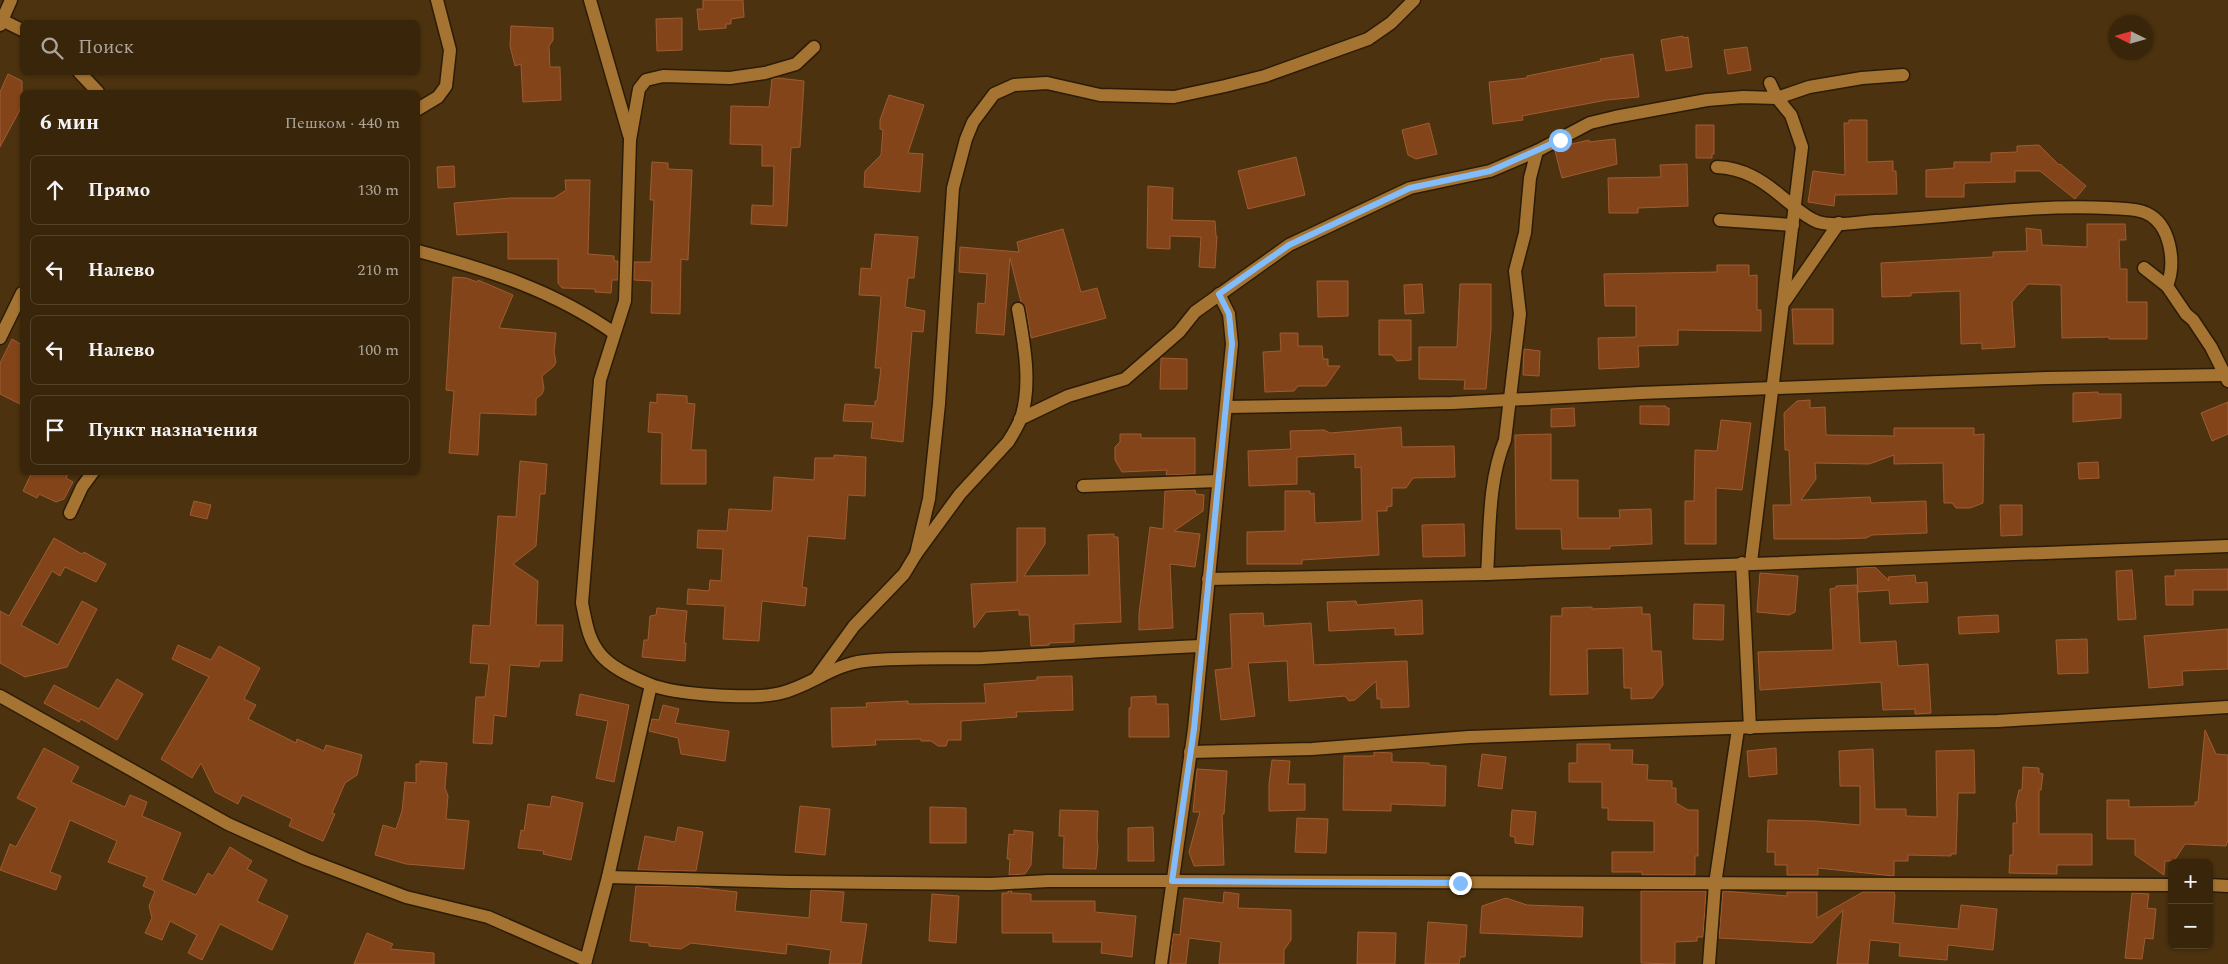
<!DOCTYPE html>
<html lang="ru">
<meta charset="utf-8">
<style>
body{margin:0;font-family:Spectral,serif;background:#443218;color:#f1f3f6}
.controls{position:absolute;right:15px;bottom:15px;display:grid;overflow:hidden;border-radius:8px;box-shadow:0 1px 4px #0004}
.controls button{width:45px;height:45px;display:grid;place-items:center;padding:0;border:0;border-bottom:1px solid #53432b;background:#39260a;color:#f1f3f6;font:25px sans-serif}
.compass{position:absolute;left:2108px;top:15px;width:45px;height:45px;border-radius:50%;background:#39260a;box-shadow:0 1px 4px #0004;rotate:275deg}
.stop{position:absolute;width:15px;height:15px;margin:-11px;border:4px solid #82bcfa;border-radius:50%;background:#fff}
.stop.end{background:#82bcfa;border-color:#fff;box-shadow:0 1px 5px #0008}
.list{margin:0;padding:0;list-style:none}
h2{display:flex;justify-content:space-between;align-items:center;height:65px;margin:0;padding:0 20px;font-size:21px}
h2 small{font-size:16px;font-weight:400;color:#aba59c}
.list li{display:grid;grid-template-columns:32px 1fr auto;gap:15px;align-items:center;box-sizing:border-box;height:70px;margin:0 10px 10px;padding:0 10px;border:1px solid #53432b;border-radius:8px}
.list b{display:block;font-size:19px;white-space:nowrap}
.list em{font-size:16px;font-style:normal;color:#aba59c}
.icon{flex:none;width:28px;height:28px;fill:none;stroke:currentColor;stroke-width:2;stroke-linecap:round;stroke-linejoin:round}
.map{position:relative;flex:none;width:2228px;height:964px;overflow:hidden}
.search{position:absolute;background:#39260a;box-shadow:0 1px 4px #0004;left:20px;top:20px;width:400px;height:55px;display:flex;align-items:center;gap:12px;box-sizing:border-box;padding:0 18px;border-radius:8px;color:#aba59c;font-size:19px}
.panel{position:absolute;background:#39260a;box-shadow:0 1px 4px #0004;left:20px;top:90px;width:400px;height:385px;border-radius:8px}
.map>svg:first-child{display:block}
.building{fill:#844419;stroke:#9e5c33}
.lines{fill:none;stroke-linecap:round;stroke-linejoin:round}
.minor-casing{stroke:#2c1c07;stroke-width:15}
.minor{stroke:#a67432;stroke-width:12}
.route{stroke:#82bcfa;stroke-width:6}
</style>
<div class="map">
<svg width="2228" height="964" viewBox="0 0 2228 964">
<rect width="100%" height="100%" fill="#4c320e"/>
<g class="building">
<polygon points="703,0 743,0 744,17 731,19 731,24 726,24 726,28 699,30 697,9 703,9"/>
<polygon points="682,18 682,50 657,51 656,19"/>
<polygon points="511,26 553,28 553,40 549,46 550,67 560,67 561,100 523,102 521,64 515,66 510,46"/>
<polygon points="1683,36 1683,38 1688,37 1692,67 1666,71 1661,40"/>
<polygon points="1747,47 1751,70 1728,74 1724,50"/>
<polygon points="1633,54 1639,97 1607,100 1522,116 1523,120 1493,124 1489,82 1527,78 1527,76 1601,61 1600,59"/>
<polygon points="8,74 22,81 22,106 0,147 0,92"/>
<polygon points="778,78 804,81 800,147 791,148 787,226 751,224 752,205 773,206 774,166 762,166 762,145 730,144 731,106 769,107 772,79"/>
<polygon points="889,95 924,105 908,153 923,154 920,192 864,187 865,171 881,155 883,130 880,129 880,120"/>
<polygon points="1849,120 1867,120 1867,162 1893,161 1893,171 1896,171 1897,194 1835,195 1834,206 1808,202 1813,171 1845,175 1844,123 1849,123"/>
<polygon points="1429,123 1437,154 1416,159 1408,155 1402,130"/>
<polygon points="1696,125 1714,125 1714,154 1712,154 1712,158 1696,158"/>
<polygon points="1615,139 1617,164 1562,178 1555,151 1563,146 1589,140 1589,142"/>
<polygon points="2039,145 2059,165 2060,164 2086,186 2075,199 2040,171 2015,171 2015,182 1966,183 1964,185 1964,197 1926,197 1926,170 1954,168 1954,162 1991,162 1991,153 2017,152 2017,146"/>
<polygon points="1296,157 1305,195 1248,209 1238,171"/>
<polygon points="652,162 668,163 668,169 692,170 688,260 681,259 680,314 651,313 652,281 634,280 634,262 651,262 654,200 650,200"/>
<polygon points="1687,164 1688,206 1638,208 1638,213 1609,213 1608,178 1661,177 1660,165"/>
<polygon points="454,166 455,187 438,188 437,167"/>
<polygon points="565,180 590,180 588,254 614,256 614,261 618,261 618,280 612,280 611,293 595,292 595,289 562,288 558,283 558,259 508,259 508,232 457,235 454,203 511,198 554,198 566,190"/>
<polygon points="1148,186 1173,188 1172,220 1215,221 1216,236 1217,236 1215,268 1199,267 1201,237 1170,236 1170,249 1147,248"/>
<polygon points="2087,224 2125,224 2126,240 2119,240 2120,269 2127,269 2127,302 2147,302 2147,339 2109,339 2109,337 2062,338 2061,285 2028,284 2012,302 2015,347 1982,349 1982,343 1961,344 1960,291 1911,293 1911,296 1882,297 1881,263 1993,257 1993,252 2027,251 2026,228 2041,230 2042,245 2087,247"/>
<polygon points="1063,229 1081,292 1097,288 1106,318 1031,338 1026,308 1021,302 1010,258 1004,335 976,333 978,303 985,304 987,274 959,272 960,247 1019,252 1017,242"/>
<polygon points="875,234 918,237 914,278 908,278 905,307 925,311 923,332 912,331 903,442 871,438 873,422 843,421 845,404 875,406 875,401 877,401 881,368 875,368 881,296 859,295 861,268 871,269"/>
<polygon points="1717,265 1749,265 1749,276 1757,275 1757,310 1761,310 1761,331 1678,330 1678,345 1638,346 1639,367 1599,369 1598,338 1636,337 1636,306 1605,306 1604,274 1717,272"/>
<polygon points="453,277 466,278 477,282 478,280 513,295 499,328 556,333 554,352 556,362 554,366 542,376 544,389 542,394 536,399 536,415 480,413 478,455 449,453 454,391 446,390"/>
<polygon points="1317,281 1348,281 1348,316 1318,317"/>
<polygon points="1422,284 1424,313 1405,314 1404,285"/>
<polygon points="1460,284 1491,284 1491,329 1486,389 1464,389 1465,380 1419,379 1419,347 1457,347"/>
<polygon points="1792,309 1833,309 1833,344 1794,344"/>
<polygon points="1379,320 1411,320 1411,360 1397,361 1392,355 1379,355"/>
<polygon points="1280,333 1298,333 1298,346 1322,346 1323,359 1328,359 1328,366 1340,366 1326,386 1298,386 1294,391 1265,392 1263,352 1281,351"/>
<polygon points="12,339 22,345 22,405 0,394 0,363"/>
<polygon points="1524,349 1540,351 1539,376 1523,375"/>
<polygon points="1161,358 1187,359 1187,389 1160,389"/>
<polygon points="2098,392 2098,394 2121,394 2121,418 2073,422 2073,393"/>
<polygon points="657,394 687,396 687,403 695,404 691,450 706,450 706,484 661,484 662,433 648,432 650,402 657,403"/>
<polygon points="1810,400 1810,408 1825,407 1826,435 1894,436 1894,428 1974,428 1974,435 1984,434 1983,503 1970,508 1956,508 1952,503 1944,503 1943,463 1894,464 1894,455 1869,464 1815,463 1816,479 1801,500 1870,497 1871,503 1926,501 1927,533 1872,535 1866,538 1838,539 1774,539 1773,505 1791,505 1789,450 1785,450 1784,413 1797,401"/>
<polygon points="2228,402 2228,434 2212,441 2201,413"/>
<polygon points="1640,406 1666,406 1666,408 1669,408 1669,425 1640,424"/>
<polygon points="1574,408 1575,426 1551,427 1551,409"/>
<polygon points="1721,420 1751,423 1742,490 1716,488 1716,544 1685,544 1685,501 1694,501 1695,450 1717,451"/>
<polygon points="1401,427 1402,447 1454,446 1455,477 1413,478 1406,488 1392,488 1392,506 1387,507 1387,511 1377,511 1379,555 1302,560 1302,564 1247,564 1247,532 1285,531 1285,491 1310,491 1310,494 1314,493 1315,523 1362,521 1361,467 1355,468 1355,454 1297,457 1297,484 1249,486 1248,451 1291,449 1290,431 1324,430 1330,433"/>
<polygon points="1120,434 1141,434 1141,438 1195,438 1195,474 1166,475 1167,470 1122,472 1115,460 1115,447 1120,442"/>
<polygon points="1551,434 1551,480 1578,480 1578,518 1620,518 1619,510 1651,509 1652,544 1610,546 1610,549 1562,549 1561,529 1516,529 1515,435"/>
<polygon points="834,455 866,457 865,496 848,495 845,539 808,536 802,587 807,588 805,606 762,601 759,641 723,639 725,606 687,604 688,589 709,591 710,580 721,581 723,549 697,548 698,530 727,531 729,509 772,511 774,477 814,480 815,458 834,458"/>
<polygon points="520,461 547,464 545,494 540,494 536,546 513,564 538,581 536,625 563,625 562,661 540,661 539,667 510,665 506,717 494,715 492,744 473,743 476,697 485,697 489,664 470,663 473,625 490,626 498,516 516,517"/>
<polygon points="2098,462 2099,478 2079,479 2078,463"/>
<polygon points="32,472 69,472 66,478 73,482 64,499 56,502 39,494 37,498 23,491"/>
<polygon points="1195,490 1196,494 1204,495 1203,511 1174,531 1200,534 1195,567 1170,564 1173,628 1139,630 1139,614 1150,527 1163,529 1165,491"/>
<polygon points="194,501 211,505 207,519 190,515"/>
<polygon points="2000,505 2022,505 2022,535 2001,536"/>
<polygon points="1464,524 1465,556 1423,557 1422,525"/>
<polygon points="1017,528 1045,528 1045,544 1024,576 1089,575 1088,535 1114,534 1114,537 1118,537 1121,622 1074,624 1074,642 1049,643 1049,645 1031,646 1029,615 1019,615 1019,610 986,612 974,628 971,584 1017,582"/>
<polygon points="54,538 82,554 84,552 106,564 96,582 65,567 60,576 52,571 21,625 58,645 82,601 97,609 67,667 25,677 0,663 0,611 9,616"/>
<polygon points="1875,567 1889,581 1888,577 1915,575 1916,583 1927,582 1928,602 1890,604 1889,590 1858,592 1857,568"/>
<polygon points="2228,569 2228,590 2193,590 2193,605 2166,605 2165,576 2175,576 2175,570"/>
<polygon points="2132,570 2136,619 2118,620 2116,571"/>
<polygon points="1760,573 1798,576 1795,612 1789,615 1757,612"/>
<polygon points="1857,585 1860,643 1896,641 1898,666 1928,664 1931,713 1915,714 1915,709 1883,710 1881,682 1760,690 1758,652 1833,650 1830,589 1836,588 1836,586"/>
<polygon points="1422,600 1423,634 1395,635 1395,628 1329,631 1327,602 1356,601 1357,605"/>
<polygon points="1694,604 1724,605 1723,640 1693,639"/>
<polygon points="1592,607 1592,609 1642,607 1642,614 1650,614 1652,651 1661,651 1663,685 1653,698 1631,699 1631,688 1624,688 1623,648 1587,649 1588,694 1550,695 1551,616 1562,616 1562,608"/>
<polygon points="657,608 687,611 684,643 686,643 685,661 642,657 644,640 648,640 650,616 656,615"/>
<polygon points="1263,613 1264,626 1311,623 1314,665 1407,661 1409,707 1381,708 1381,699 1377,699 1376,681 1355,700 1349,701 1345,696 1289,701 1287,661 1248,663 1255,716 1221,720 1215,670 1232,668 1230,614"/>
<polygon points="1998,615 1999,632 1959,634 1958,617"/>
<polygon points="2228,629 2228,669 2182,671 2183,685 2149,688 2144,636"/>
<polygon points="2087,639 2088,673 2058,674 2056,640"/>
<polygon points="178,645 211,660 219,646 260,668 244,699 256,705 248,719 296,743 297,739 324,751 326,745 362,755 357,775 345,783 332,813 335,814 323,841 289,826 292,819 242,795 238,804 215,792 201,763 192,778 161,759 209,677 172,659"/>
<polygon points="1072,676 1073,710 1016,712 1017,717 961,721 961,740 948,740 946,746 938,746 931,741 921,741 921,739 875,740 876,745 832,747 831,708 867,707 866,703 908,701 908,704 986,703 984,684 1037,680 1037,677"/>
<polygon points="117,679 143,694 117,740 81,719 79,722 44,703 54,685 99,709"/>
<polygon points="580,694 629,705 614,782 596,778 608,721 576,715"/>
<polygon points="1156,696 1156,704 1168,704 1169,737 1129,737 1129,708 1131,708 1131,697"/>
<polygon points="663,705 679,709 675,723 729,731 725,761 681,754 678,738 649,731 652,719 659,720"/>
<polygon points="2205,730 2216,754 2228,755 2228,840 2226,846 2185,844 2174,861 2165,861 2164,875 2135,855 2135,839 2107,839 2107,800 2129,800 2129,807 2195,806 2195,802 2198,802"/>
<polygon points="1577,744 1610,744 1610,750 1633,750 1632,764 1648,765 1647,780 1672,781 1672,788 1676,788 1676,803 1688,810 1698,810 1698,856 1695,856 1695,875 1642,875 1642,872 1612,872 1612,852 1654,852 1654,821 1608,820 1608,808 1602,808 1602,782 1569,782 1569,763 1577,763"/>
<polygon points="44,748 79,767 71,782 125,807 130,795 147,802 142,816 181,833 162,880 196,895 208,873 213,876 230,847 252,861 247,869 267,880 257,901 288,916 272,950 220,924 202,960 188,953 197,935 170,921 162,940 145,933 152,918 149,906 155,891 143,886 147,877 108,862 117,841 70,820 50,872 61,876 56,890 0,870 10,844 16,847 37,808 17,798"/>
<polygon points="1776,748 1777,774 1749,777 1747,751"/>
<polygon points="1873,749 1875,809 1906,809 1906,816 1937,817 1936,751 1974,750 1975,793 1958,793 1956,854 1951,854 1951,856 1908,855 1908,861 1894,861 1894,876 1818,868 1818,875 1787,875 1787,865 1775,865 1775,852 1767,852 1768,820 1815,821 1860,825 1860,786 1840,786 1839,751"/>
<polygon points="1374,752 1392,753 1392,762 1429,763 1429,765 1446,766 1445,806 1391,804 1391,811 1343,810 1344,756 1374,756"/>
<polygon points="1482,754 1506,757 1502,789 1478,786"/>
<polygon points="1272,760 1290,761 1288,784 1305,784 1305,810 1269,811 1269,784"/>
<polygon points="420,761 447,763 445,788 448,796 446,819 469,821 464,869 406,864 375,855 383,825 396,829 402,811 405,782 416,783 416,764 420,764"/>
<polygon points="2023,767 2039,768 2039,773 2043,774 2041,790 2039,790 2039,834 2092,834 2092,865 2057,865 2057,874 2009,873 2010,855 2013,855 2013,823 2017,823 2016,803 2019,790 2022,790"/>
<polygon points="1197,769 1227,771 1224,814 1222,814 1224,865 1194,866 1189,852 1200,812 1193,812"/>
<polygon points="552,796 583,803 571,860 543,854 544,851 518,848 521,830 524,831 528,804 550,807"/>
<polygon points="800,806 830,809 825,855 795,852"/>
<polygon points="930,807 966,808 966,843 930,843"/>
<polygon points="1060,810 1098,811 1097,838 1098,847 1096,869 1063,868 1064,836 1059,836"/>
<polygon points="1512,810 1536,812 1533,845 1515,843 1515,837 1510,836"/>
<polygon points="1297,818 1328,819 1326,853 1295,852"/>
<polygon points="678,827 703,832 696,871 638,870 645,836 675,842"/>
<polygon points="1153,827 1154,861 1128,861 1128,828"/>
<polygon points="1014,830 1033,832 1031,865 1025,874 1009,875 1010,859 1007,859 1009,834 1014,835"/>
<polygon points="636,886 693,887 737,892 735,911 809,918 811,890 844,892 841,922 867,924 861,964 829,964 831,950 787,944 786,954 691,943 681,949 649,946 649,943 630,941"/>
<polygon points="1008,891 1012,891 1011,893 1031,894 1031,901 1095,901 1095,912 1136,916 1132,957 1101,953 1102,942 1053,942 1053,933 1002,933 1002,893 1008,893"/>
<polygon points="1641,891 1706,891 1703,937 1697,937 1697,941 1675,942 1675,964 1641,963"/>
<polygon points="1723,891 1787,896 1787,892 1817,892 1817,918 1863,892 1894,892 1895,896 1893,923 1958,929 1961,905 1997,909 1993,950 1948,945 1947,960 1899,956 1900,943 1870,940 1868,964 1837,964 1843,910 1812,943 1719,938"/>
<polygon points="1224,892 1239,894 1238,908 1291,910 1291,940 1284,950 1284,964 1219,964 1221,942 1189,938 1186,964 1170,964 1173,934 1180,935 1184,898 1223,903"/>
<polygon points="2132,893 2149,894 2147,908 2156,909 2153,939 2145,938 2142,959 2125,958"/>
<polygon points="932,894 959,896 956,943 929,941"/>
<polygon points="1506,898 1527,905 1583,907 1582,937 1480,933 1482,906"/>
<polygon points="1428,922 1467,925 1465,957 1460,957 1459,964 1425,964"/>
<polygon points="1358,932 1396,933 1395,964 1357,964"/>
<polygon points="367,933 393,944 390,949 434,953 434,964 354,964"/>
</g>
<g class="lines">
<g class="minor-casing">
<g id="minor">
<polyline points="590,0 629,135"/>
<polyline points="0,19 22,30"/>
<polyline points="0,25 11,0"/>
<path d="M814,47l-18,17 -31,9 -35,5 -67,-2 -17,4 -7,9 -9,51 -5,161 -25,79 -18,223c4,19 6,37 19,52 11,13 33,23 48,29 26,11 105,16 132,9 29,-7 53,-29 84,-32 39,-4 79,-2 118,-3 73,-4 146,-9 219,-12"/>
<polyline points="79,72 98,92"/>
<polyline points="418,109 438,97 446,86 450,50 437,0"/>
<path d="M1717,167c26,1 45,13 64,29 12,9 23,21 37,26 17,5 40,0 57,-1 78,-4 156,-17 234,-13 11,1 27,0 37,5 25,11 30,50 21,73"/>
<polyline points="1720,220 1793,225"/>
<path d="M418,251c70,19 135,39 196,82"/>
<polyline points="2144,268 2167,286 2186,314 2193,320 2211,347 2228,381"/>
<polyline points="1785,301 1839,223"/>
<polyline points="0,338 22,293"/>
<polyline points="1226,407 1452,403 1640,393 2048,378 2224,375"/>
<polyline points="1020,419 1068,396 1125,379 1179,332 1195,312 1289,245 1410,188 1490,171 1537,151 1590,123 1615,117 1707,100 1743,97 1777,98 1809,87 1862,78 1903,75"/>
<polyline points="1083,486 1218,481"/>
<polyline points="70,513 82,487 93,472"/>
<polyline points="916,554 929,499 939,404 953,188 966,139 973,122 994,94 1014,85 1047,83 1100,95 1174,97 1225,86 1265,76 1368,39 1391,23 1414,0"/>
<polyline points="1751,562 1802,147 1791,115 1777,98 1770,83"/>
<polyline points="1742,563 1750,728"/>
<path d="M1487,574c3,-44 1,-93 18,-134l15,-126 -5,-43 10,-38 5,-55 7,-27"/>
<polyline points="1208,579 1487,574 2228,546"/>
<path d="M817,677l37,-51 50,-52 12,-20 44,-60 48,-52c5,-8 10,-16 13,-24 11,-34 3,-75 -3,-109"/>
<polyline points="0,696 228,824 306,859 406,897 488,917 586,960"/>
<polyline points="1190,752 1312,749 1469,737 1817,725 1998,721 2228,707"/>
<polyline points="608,877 789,882 991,884 1048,881 1172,881 2172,885"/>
<polyline points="2209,885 2228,886"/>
<polyline points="585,964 608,877 651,685"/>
<polyline points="1161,964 1194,729 1232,344 1229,314 1219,294"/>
<polyline points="1709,964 1715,884 1738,729"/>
</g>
</g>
<use href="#minor" class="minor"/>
</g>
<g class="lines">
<polyline class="route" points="1460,883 1172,881 1194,729 1232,344 1229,314 1219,294 1289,245 1410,188 1490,171 1560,140"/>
</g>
</svg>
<div class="controls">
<button>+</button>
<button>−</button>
</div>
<svg class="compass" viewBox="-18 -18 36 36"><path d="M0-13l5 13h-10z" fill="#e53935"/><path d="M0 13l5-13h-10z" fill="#aba59c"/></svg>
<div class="stop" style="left:1560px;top:140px"></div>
<div class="stop end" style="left:1460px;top:883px"></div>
<div class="search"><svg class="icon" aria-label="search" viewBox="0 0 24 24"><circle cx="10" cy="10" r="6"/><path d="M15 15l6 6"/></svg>Поиск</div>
<section class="panel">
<h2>6 мин<small>Пешком · 440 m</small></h2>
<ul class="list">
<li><svg class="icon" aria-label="ahead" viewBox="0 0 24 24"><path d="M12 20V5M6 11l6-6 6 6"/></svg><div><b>Прямо</b></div><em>130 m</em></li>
<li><svg class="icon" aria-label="left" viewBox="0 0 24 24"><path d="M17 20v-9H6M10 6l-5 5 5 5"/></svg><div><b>Налево</b></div><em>210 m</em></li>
<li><svg class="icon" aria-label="left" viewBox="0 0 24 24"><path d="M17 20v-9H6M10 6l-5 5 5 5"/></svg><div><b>Налево</b></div><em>100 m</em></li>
<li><svg class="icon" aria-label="arrive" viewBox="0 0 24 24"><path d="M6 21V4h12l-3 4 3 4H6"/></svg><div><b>Пункт назначения</b></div></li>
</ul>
</section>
</div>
